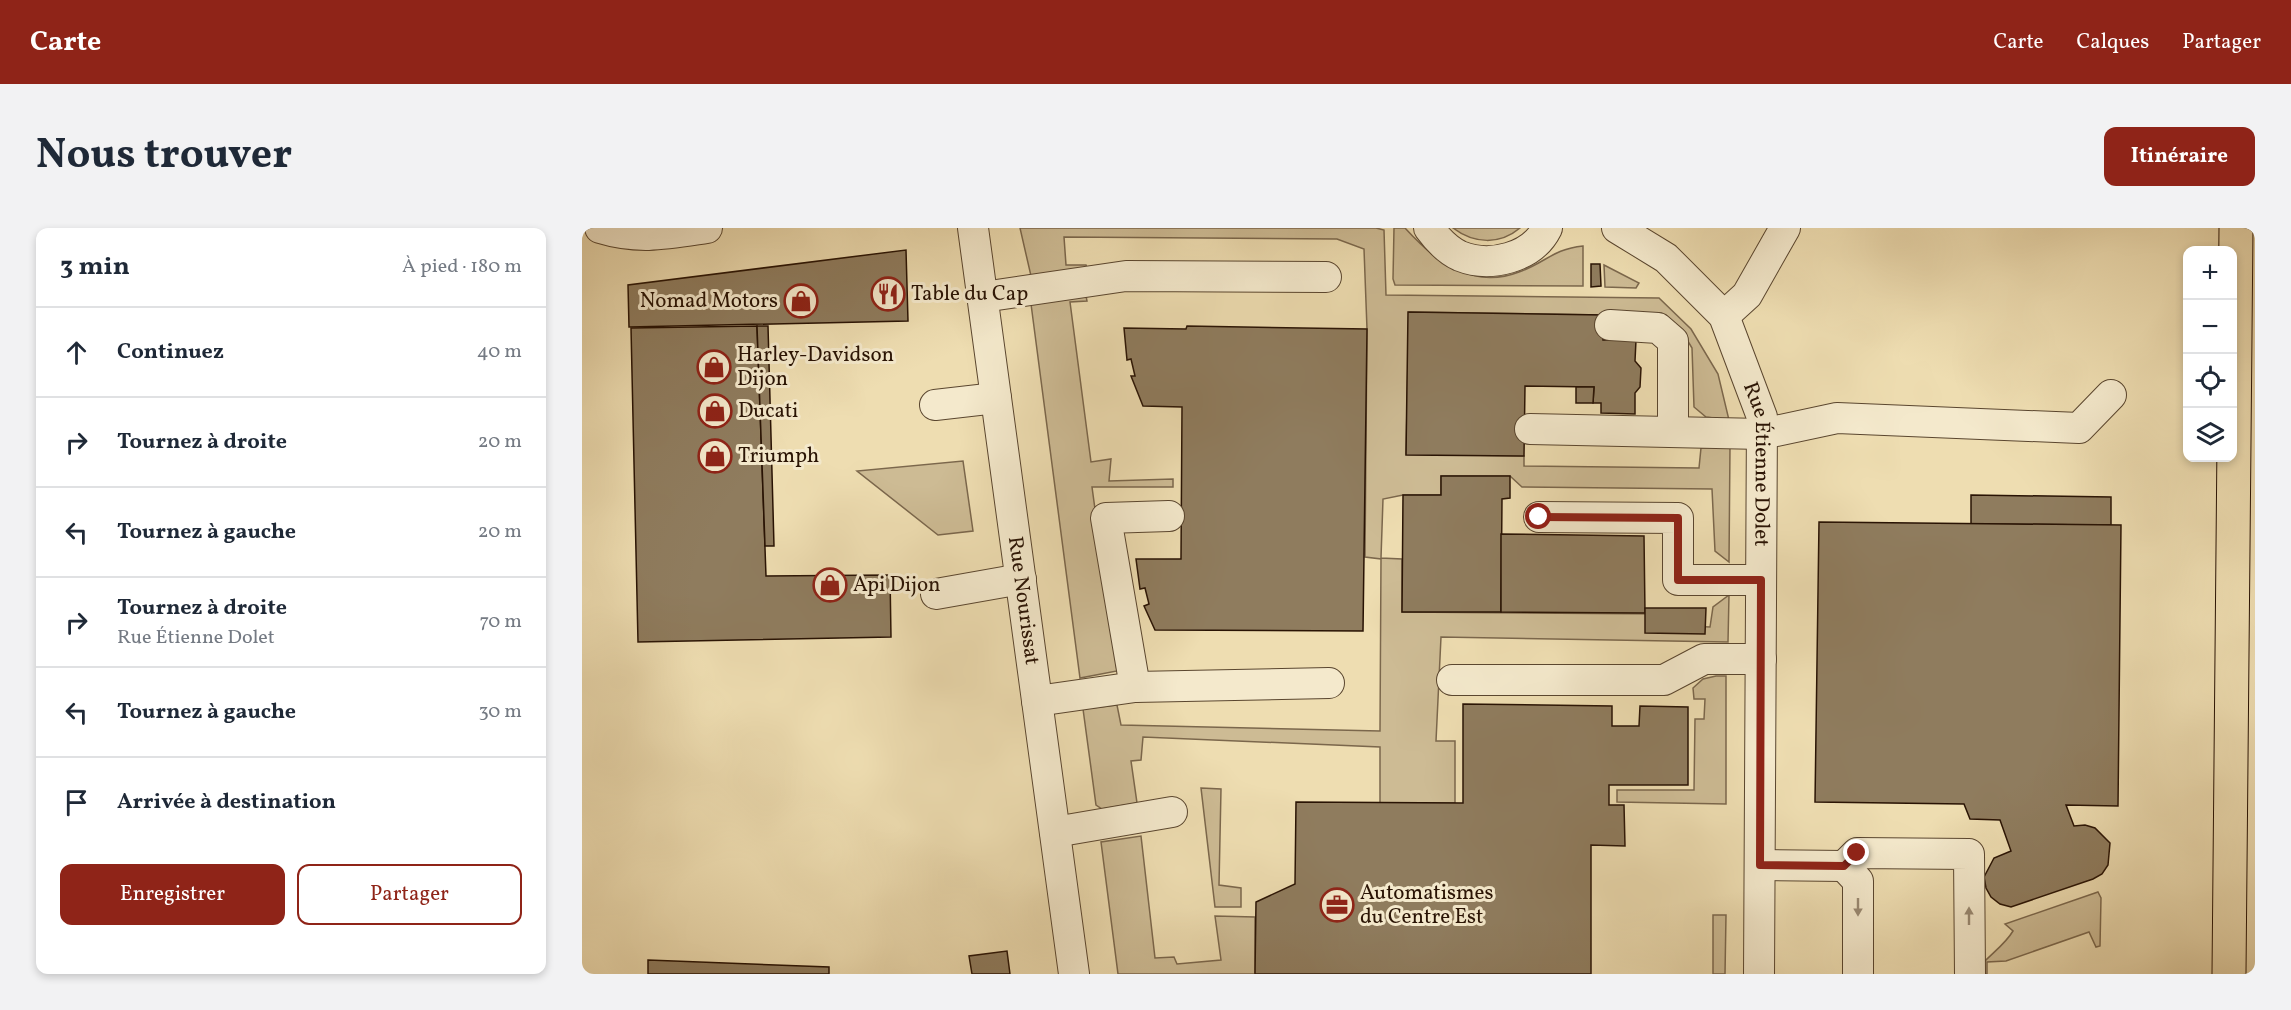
<!DOCTYPE html>
<html lang="fr">
<meta charset="utf-8">
<style>
body{margin:0;font-family:Vollkorn,serif;background:#f2f2f3;color:#1f2937}
.controls{position:absolute;right:18px;top:18px;display:grid;overflow:hidden;border-radius:12px;box-shadow:0 3px 9px #0003}
.controls button{width:54px;height:54px;display:grid;place-items:center;padding:0;border:0;border-bottom:2px solid #e0e1e3;background:#fff;color:#1f2937;font:30px sans-serif}
.stop{position:absolute;width:18px;height:18px;margin:-14px;border:4px solid #8f2418;border-radius:50%;background:#fff}
.stop.end{background:#8f2418;border-color:#fff;box-shadow:0 2px 6px #0008}
.list{margin:0;padding:0;list-style:none}
h2{display:flex;justify-content:space-between;align-items:center;height:78px;margin:0;padding:0 24px;font-size:26px}
h2 small{font-size:20px;font-weight:400;color:#747a83}
.list li{display:grid;grid-template-columns:39px 1fr auto;gap:18px;align-items:center;box-sizing:border-box;height:90px;padding:0 24px;border-top:2px solid #e0e1e3}
.list b{display:block;font-size:22px;white-space:nowrap}
.list p{margin:0;font-size:20px;white-space:nowrap;color:#747a83}
.list em{font-size:20px;font-style:normal;color:#747a83}
.actions{display:flex;gap:12px;padding:18px 24px}
.actions a{flex:1;padding:14px 0;border:2px solid #8f2418;border-radius:12px;text-align:center;font-size:21px;color:#8f2418}
.actions .main{background:#8f2418;color:#fff}
.icon{flex:none;width:33px;height:33px;fill:none;stroke:currentColor;stroke-width:2;stroke-linecap:round;stroke-linejoin:round}
.map{position:relative;flex:none;width:1673px;height:746px;overflow:hidden;border-radius:12px}
header{display:flex;align-items:center;gap:36px;box-sizing:border-box;height:84px;padding:0 30px;background:#8f2418;color:#fff}
header strong{font-size:28px}
nav{display:flex;gap:33px;margin-inline-start:auto;font-size:21px}
.intro{display:flex;align-items:center;justify-content:space-between;box-sizing:border-box;height:144px;padding:0 36px}
h1{margin:0;font-size:42px}
.button{padding:15px 27px;border-radius:12px;background:#8f2418;color:#fff;font-size:21px;font-weight:700}
main{display:flex;gap:36px;padding:0 36px}
aside{flex:1;background:#fff;border-radius:12px;box-shadow:0 3px 9px #0003}
.map>svg:first-child{display:block}
.green{fill:#cdbb94;stroke:#7b674c;stroke-width:1.5}
.building{fill:#8f7c5e;stroke:#291304;stroke-width:1.5}
.lines{fill:none;stroke-linecap:round;stroke-linejoin:round}
.minor-casing{stroke:#5a462f;stroke-width:32}
.major-casing{stroke:#291304;stroke-width:35}
.minor{stroke:#f4e9cc;stroke-width:30}
.major{stroke:#eeddb1;stroke-width:33}
.oneway{fill:#998972}
.route{stroke:#8f2418;stroke-width:8}
.labels{text-anchor:middle;dominant-baseline:central;stroke-width:6;stroke-linejoin:round;paint-order:stroke}
.poi-label{font-size:21px;fill:#291304;stroke:#f4e9cc;text-anchor:start}
.street-label{font-size:21px;fill:#291304;stroke:#f4e9cc}
</style>
<header>
<strong>Carte</strong>
<nav><a>Carte</a><a>Calques</a><a>Partager</a></nav>
</header>
<div class="intro"><h1>Nous trouver</h1><a class="button">Itinéraire</a></div>
<main>
<aside>
<h2>3 min<small>À pied · 180 m</small></h2>
<ul class="list">
<li><svg class="icon" aria-label="ahead" viewBox="0 0 24 24"><path d="M12 20V5M6 11l6-6 6 6"/></svg><div><b>Continuez</b></div><em>40 m</em></li>
<li><svg class="icon" aria-label="right" viewBox="0 0 24 24"><path d="M7 20v-9h11M14 6l5 5-5 5"/></svg><div><b>Tournez à droite</b></div><em>20 m</em></li>
<li><svg class="icon" aria-label="left" viewBox="0 0 24 24"><path d="M17 20v-9H6M10 6l-5 5 5 5"/></svg><div><b>Tournez à gauche</b></div><em>20 m</em></li>
<li><svg class="icon" aria-label="right" viewBox="0 0 24 24"><path d="M7 20v-9h11M14 6l5 5-5 5"/></svg><div><b>Tournez à droite</b><p>Rue Étienne Dolet</p></div><em>70 m</em></li>
<li><svg class="icon" aria-label="left" viewBox="0 0 24 24"><path d="M17 20v-9H6M10 6l-5 5 5 5"/></svg><div><b>Tournez à gauche</b></div><em>30 m</em></li>
<li><svg class="icon" aria-label="arrive" viewBox="0 0 24 24"><path d="M6 21V4h12l-3 4 3 4H6"/></svg><div><b>Arrivée à destination</b></div></li>
</ul>
<div class="actions"><a class="main">Enregistrer</a><a>Partager</a></div>
</aside>
<div class="map">
<svg width="1673" height="746" viewBox="0 0 1673 746">
<rect width="100%" height="100%" fill="#eeddb1"/>
<filter id="stains"><feTurbulence type="fractalNoise" baseFrequency=".00333" numOctaves="4"/><feColorMatrix values="0 0 0 0 .2 0 0 0 0 .09 0 0 0 0 .02 0 0 0 .5 -.17"/></filter>
<radialGradient id="worn" r=".72"><stop offset=".6" stop-color="#630" stop-opacity="0"/><stop offset="1" stop-color="#630" stop-opacity=".3"/></radialGradient>
<g class="green">
<polygon points="438,0 794,0 802,2 804,67 1077,70 1109,101 1136,146 1147,192 1124,189 1112,179 1110,120 1104,110 1022,87 827,84 824,226 942,228 942,238 1117,240 1119,220 1148,218 1147,334 1133,323 1130,261 940,259 928,248 859,248 859,267 821,267 801,271 799,330 820,331 820,384 1081,386 1080,397 1128,399 1131,379 1147,367 1146,414 859,409 854,513 873,513 873,575 798,575 798,519 561,509 559,532 549,533 555,575 520,581 514,577 501,481 535,477 539,497 798,503 799,331 783,329 785,101 782,21 755,11 482,9 484,37 504,37 505,40 449,48"/>
<path d="M812,0h11c30,33 67,62 114,44 26,-9 34,-23 64,-26v40l-188,-1 -2,-6z"/>
<path d="M871,0h67c-20,17 -46,16 -67,0z"/>
<polygon points="1022,37 1057,55 1054,60 1023,59"/>
<polygon points="504,68 505,73 488,74 509,234 529,231 527,253 591,251 591,259 510,259 535,443 498,450 449,76"/>
<polygon points="381,233 391,303 356,307 275,243"/>
<polygon points="1134,448 1144,448 1144,576 1035,574 1035,562 1112,562 1113,491 1122,491 1123,471 1112,471 1111,460 1121,451"/>
<polygon points="619,560 639,561 637,657 659,660 659,679 633,679"/>
<polygon points="559,608 573,730 592,729 595,736 639,732 633,688 673,689 673,746 536,746 519,614"/>
<path d="M1516,664l3,6 -1,48 -4,1 -7,-15 -83,29 -19,1v12h-13c11,-17 29,-26 39,-43l-8,-7z"/>
<polygon points="1131,687 1144,687 1143,746 1131,746"/>
</g>
<g class="building">
<polygon points="324,22 326,93 47,99 46,57"/>
<polygon points="1009,36 1018,36 1019,58 1009,59"/>
<polygon points="826,84 1022,87 1021,112 1054,112 1053,133 1059,140 1058,159 1053,165 1053,186 1019,185 1019,175 1011,175 1012,159 943,158 942,228 824,227"/>
<polygon points="175,98 184,348 308,347 309,409 56,414 49,100"/>
<polygon points="175,98 186,98 192,318 183,318"/>
<polygon points="605,98 785,101 781,403 573,402 562,378 567,376 563,360 558,361 554,331 599,331 600,179 561,178 549,148 553,148 549,131 545,132 542,100 604,101"/>
<polygon points="994,159 1012,159 1011,175 994,175"/>
<polygon points="859,248 928,248 928,270 920,271 919,384 820,384 821,267 859,267"/>
<polygon points="1389,267 1529,269 1529,297 1389,296"/>
<polygon points="1237,294 1539,297 1536,578 1484,577 1492,598 1503,597 1513,600 1528,615 1526,637 1520,646 1511,651 1429,679 1418,676 1409,669 1404,660 1402,649 1412,630 1429,623 1418,592 1388,591 1382,576 1233,574"/>
<polygon points="919,306 1062,308 1063,385 919,384"/>
<polygon points="1063,380 1124,380 1123,406 1063,405"/>
<polygon points="881,476 1030,478 1030,498 1057,498 1058,478 1106,479 1106,557 1027,557 1027,577 1042,577 1043,618 1009,617 1009,746 673,746 674,674 713,656 714,574 881,575"/>
<polygon points="425,723 428,746 390,746 387,728"/>
<polygon points="66,732 247,739 247,746 66,746"/>
</g>
<g class="lines">
<g class="minor-casing">
<g id="minor">
<path d="M18,0c39,12 67,6 107,0"/>
<path id="s1" d="M391,0l101,746"/>
<path d="M847,0c8,11 18,22 31,28 30,12 72,2 87,-28"/>
<path id="s2" d="M1035,0l49,30 58,58 38,101 -3,557"/>
<polyline points="401,69 544,48 744,49"/>
<polyline points="1142,88 1165,67 1203,0"/>
<polyline points="1028,97 1076,100 1091,113 1091,204"/>
<polyline points="353,177 414,170"/>
<polyline points="948,201 1180,206 1255,190 1497,200 1529,167"/>
<polyline points="957,289 1096,290 1096,352 1179,352"/>
<polyline points="354,366 439,351"/>
<polyline points="870,452 1082,452 1122,431 1179,431"/>
<polyline points="553,459 524,290 587,288"/>
<polyline points="455,473 553,459 747,455"/>
<polyline points="473,604 590,584"/>
<polyline points="1178,637 1262,638"/>
<polyline points="1276,746 1276,653 1262,638 1275,625 1387,626 1388,746"/>
</g>
</g>
<g class="major-casing">
<polyline id="major" points="1647,746 1654,0"/>
</g>
<use href="#minor" class="minor"/>
<use href="#major" class="major"/>
</g>
<defs><path id="oneway-solid" d="M-6-.8H1V-3.2L6.5 0L1 3.2V.8H-6Z" transform="scale(1.5)"/></defs>
<g class="oneway">
<use href="#oneway-solid" transform="translate(1276 679) rotate(90)"/>
<use href="#oneway-solid" transform="translate(1387 688) rotate(-90)"/>
</g>
<g class="lines">
<polyline class="route" points="957,289 1096,290 1096,352 1179,352 1178,637 1262,638 1275,625"/>
</g>
<defs>
<g id="restaurant-ring" transform="scale(1.725)"><circle r="9.5" fill="#f4e9cc" stroke="#8f2418" stroke-width="1.5"/><path d="M-5-6h1v4h1v-4h1v4h1v-4h1v5L-1.5 .5V6h-2V.5L-5-1ZM5-6V6H3V1.5H1.5Q1.5-4 5-6Z" fill="#8f2418"/></g>
<g id="shop-ring" transform="scale(1.725)"><circle r="9.5" fill="#f4e9cc" stroke="#8f2418" stroke-width="1.5"/><path d="M-5-2.5h2.3a2.7 3.5 0 0 1 5.4 0H5L5.5 6h-11ZM-1.5-2.5h3a1.5 2.3 0 0 0-3 0Z" fill="#8f2418"/></g>
<g id="office-ring" transform="scale(1.725)"><circle r="9.5" fill="#f4e9cc" stroke="#8f2418" stroke-width="1.5"/><path d="M-6-3h4V-5.5h4V-3h4V5H-6ZM-1-4.5V-3h2v-1.5ZM-6 0V1H6V0Z" fill="#8f2418"/></g>
</defs>
<g fill-rule="evenodd">
<use href="#restaurant-ring" x="306" y="66"/>
<use href="#shop-ring" x="219" y="73"/>
<use href="#shop-ring" x="132" y="139"/>
<use href="#shop-ring" x="133" y="183"/>
<use href="#shop-ring" x="133" y="228"/>
<use href="#shop-ring" x="248" y="357"/>
<use href="#office-ring" x="755" y="677"/>
</g>
<g class="labels">
<g class="poi-label">
<text x="329" y="66">Table du Cap</text>
<text x="196" y="73" text-anchor="end">Nomad Motors</text>
<text x="155" y="127">Harley-Davidson<tspan x="155" dy="24">Dijon</tspan></text>
<text x="156" y="183">Ducati</text>
<text x="156" y="228">Triumph</text>
<text x="271" y="357">Api Dijon</text>
<text x="778" y="665">Automatismes<tspan x="778" dy="24">du Centre Est</tspan></text>
</g>
<g class="street-label">
<text stroke="none"><textPath href="#s2" startOffset="294">Rue Étienne Dolet</textPath></text>
<text stroke="none"><textPath href="#s1" startOffset="376">Rue Nourissat</textPath></text>
</g>
</g>
<rect width="100%" height="100%" filter="url(#stains)"/>
<rect width="100%" height="100%" fill="url(#worn)"/>
</svg>
<div class="controls">
<button>+</button>
<button>−</button>
<button><svg class="icon" aria-label="locate" viewBox="0 0 24 24"><circle cx="12" cy="12" r="6"/><path d="M12 2v4M12 18v4M2 12h4M18 12h4"/></svg></button>
<button><svg class="icon" aria-label="layers" viewBox="0 0 24 24"><path d="M12 4l9 5-9 5-9-5zM3 14l9 5 9-5"/></svg></button>
</div>
<div class="stop" style="left:957px;top:289px"></div>
<div class="stop end" style="left:1275px;top:625px"></div>
</div>
</main>
